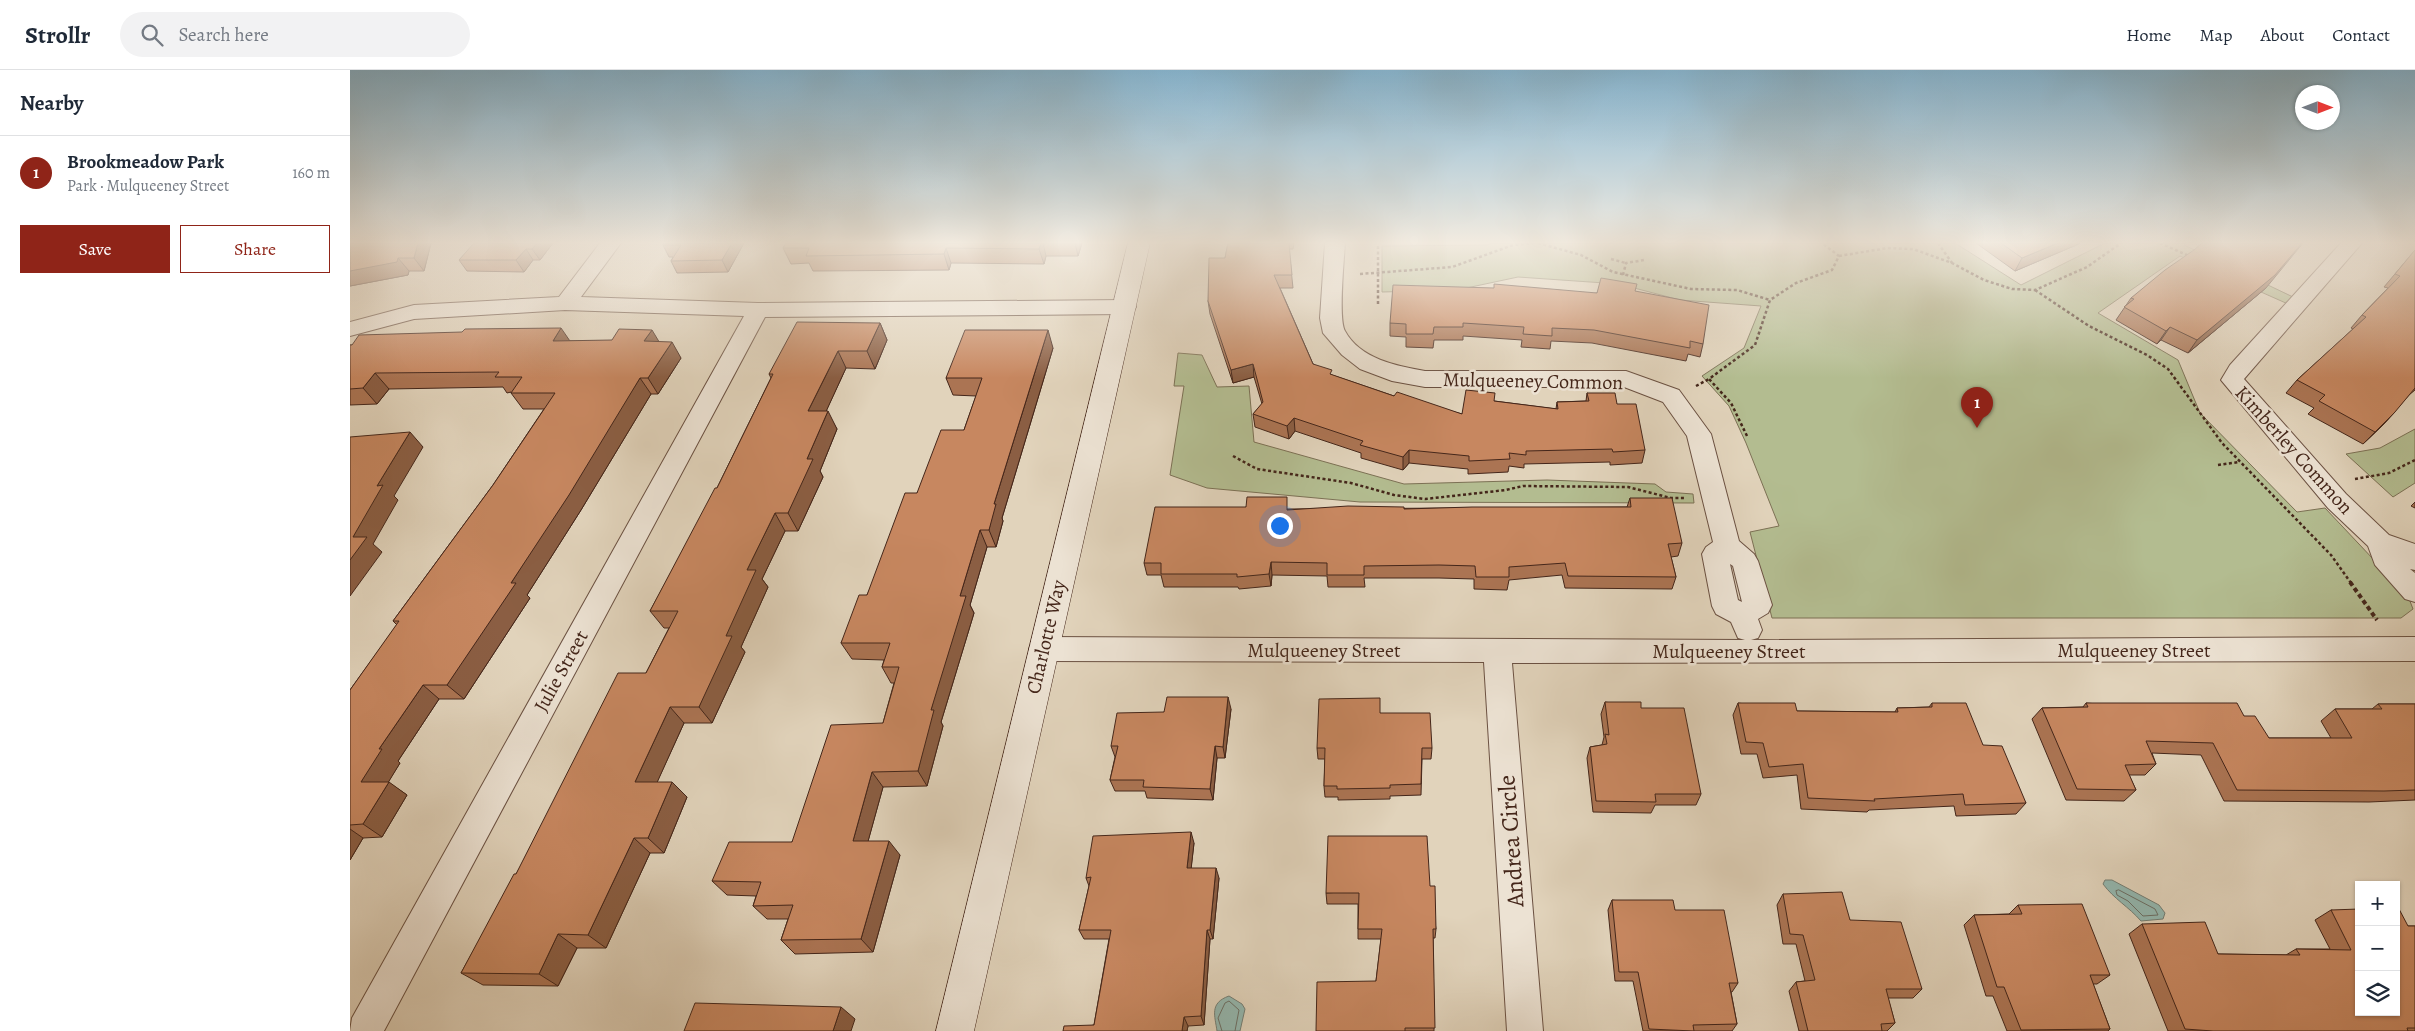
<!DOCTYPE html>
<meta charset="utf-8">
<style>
body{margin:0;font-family:Alegreya,serif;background:#f2f2f3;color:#1f2937}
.controls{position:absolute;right:15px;bottom:15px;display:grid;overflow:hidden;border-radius:0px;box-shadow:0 1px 4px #0004}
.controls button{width:45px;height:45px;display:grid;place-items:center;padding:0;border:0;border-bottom:1px solid #e0e1e3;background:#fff;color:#1f2937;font:25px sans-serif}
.compass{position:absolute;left:1945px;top:15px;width:45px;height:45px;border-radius:50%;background:#fff;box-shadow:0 1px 4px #0004;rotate:90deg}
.you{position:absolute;left:929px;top:455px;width:18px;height:18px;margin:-12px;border:4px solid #fff;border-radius:50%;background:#1a73e8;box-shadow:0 0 0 8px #1a73e833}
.badge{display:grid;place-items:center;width:32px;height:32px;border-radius:50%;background:#8f2418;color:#fff;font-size:16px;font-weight:700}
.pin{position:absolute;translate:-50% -41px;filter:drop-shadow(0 1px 2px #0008)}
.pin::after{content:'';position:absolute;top:26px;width:18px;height:15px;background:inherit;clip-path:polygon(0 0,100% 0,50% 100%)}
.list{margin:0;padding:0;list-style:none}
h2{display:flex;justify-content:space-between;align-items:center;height:65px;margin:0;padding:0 20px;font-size:21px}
h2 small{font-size:16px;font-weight:400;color:#747a83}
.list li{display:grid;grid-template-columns:32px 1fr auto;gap:15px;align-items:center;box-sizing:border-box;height:75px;padding:0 20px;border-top:1px solid #e0e1e3}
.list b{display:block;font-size:19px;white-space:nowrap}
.list p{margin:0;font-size:16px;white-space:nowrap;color:#747a83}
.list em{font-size:16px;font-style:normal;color:#747a83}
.actions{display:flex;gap:10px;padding:15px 20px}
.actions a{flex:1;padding:11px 0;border:1px solid #8f2418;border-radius:0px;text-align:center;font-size:18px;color:#8f2418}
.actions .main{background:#8f2418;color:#fff}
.icon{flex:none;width:28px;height:28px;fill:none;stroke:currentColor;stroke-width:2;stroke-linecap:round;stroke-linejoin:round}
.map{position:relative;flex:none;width:2065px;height:961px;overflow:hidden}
header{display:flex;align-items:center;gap:30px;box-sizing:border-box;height:70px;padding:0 25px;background:#fff;border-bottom:1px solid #e0e1e3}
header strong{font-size:24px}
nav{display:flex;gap:28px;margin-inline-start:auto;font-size:18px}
.search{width:350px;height:45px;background:#f2f2f3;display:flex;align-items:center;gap:12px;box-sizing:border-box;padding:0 18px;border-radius:28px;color:#747a83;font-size:19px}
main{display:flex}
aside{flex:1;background:#fff}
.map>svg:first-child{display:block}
.green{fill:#b3bc90;stroke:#7c7155}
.water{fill:#94b8b0;stroke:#747e74}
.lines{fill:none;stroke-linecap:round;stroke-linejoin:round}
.shore{stroke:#6c6f65;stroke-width:1}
.street-casing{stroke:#6b5142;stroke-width:2}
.secondary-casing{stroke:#44261a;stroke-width:1}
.path-far1{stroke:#44261a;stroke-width:2.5;stroke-dasharray:3 2.5;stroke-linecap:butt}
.path{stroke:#44261a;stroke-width:4;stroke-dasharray:4.5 3;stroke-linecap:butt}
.street{fill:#ece2d3;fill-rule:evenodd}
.secondary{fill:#ece2d3;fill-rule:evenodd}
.wall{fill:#ab7453;stroke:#44261a}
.shaded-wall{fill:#8b5e43;stroke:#44261a}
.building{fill:#c78760;stroke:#44261a}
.labels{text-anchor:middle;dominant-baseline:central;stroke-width:5;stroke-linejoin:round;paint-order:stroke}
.street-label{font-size:20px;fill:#44261a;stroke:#ece2d3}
.near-street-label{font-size:24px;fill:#44261a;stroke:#ece2d3}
</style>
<header>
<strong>Strollr</strong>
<div class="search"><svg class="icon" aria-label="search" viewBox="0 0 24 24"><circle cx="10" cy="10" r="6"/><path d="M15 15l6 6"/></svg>Search here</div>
<nav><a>Home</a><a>Map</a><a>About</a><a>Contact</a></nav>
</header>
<main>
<aside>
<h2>Nearby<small></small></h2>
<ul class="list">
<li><span class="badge">1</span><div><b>Brookmeadow Park</b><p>Park · Mulqueeney Street</p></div><em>160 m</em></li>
</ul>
<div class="actions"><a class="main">Save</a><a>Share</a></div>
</aside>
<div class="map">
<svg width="2065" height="961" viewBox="0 0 2065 961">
<rect width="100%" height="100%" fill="#e1d3bb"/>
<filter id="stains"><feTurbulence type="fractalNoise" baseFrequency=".004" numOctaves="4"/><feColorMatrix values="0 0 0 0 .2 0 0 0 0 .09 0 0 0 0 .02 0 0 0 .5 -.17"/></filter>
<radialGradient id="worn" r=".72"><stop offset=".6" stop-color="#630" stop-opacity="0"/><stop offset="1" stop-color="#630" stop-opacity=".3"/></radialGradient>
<g class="green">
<polygon points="1142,173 1605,173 1671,215 1755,173 1836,173 1834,175 1943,227 1938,234 1830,186 1748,243 1828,290 1850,343 1947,442 1975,438 2058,526 2063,539 2051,548 1422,548 1400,462 1429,456 1396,373 1379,336 1352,306 1394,278 1411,236 1330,230 1269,214 1168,207 1107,220 1032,222 1032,176 1138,175"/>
<polygon points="828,283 852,285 867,317 899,316 904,372 1054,414 1197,410 1305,414 1316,422 1343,424 1344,433 1010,432 857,418 820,405 834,316 824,316"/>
<polygon points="2065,359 2065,413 2043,427 1996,384 2030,378"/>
</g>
<g class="water">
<path d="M1755,810h7l47,25 6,8 -2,6 -22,2c-12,-14 -27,-22 -38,-37z"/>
<path d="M879,926l13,8 3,5 -5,22h-23c-2,-15 -8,-28 12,-35z"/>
</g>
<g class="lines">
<g class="shore">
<polygon points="1769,820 1805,839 1808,845 1793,846 1778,831 1767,825 1766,821"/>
<polyline points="872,961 868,948 875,933 879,931 889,940 885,961"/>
</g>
<g class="street-casing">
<g id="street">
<polygon points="250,173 271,173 231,227 408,233 775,230 783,232 786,237 783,242 775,244 415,247 34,961 0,961 2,948 394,246 215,240 64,249 0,266 0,252 64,235 209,227"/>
<path d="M975,173h20c-1,17 -7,76 0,88 15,28 52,35 80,40h201l53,19 32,44 28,107 15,13 4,7 14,44 -4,8 -10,6 4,11 -4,8 -7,2 664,-3v24l-903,2 31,368h-36l-23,-369 -441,-1 -10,-4 -4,-8 4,-8 10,-4 702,3 -7,-2 -7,-16 -15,-8 -4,-8 -10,-52 4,-7 7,-5 -26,-106 -24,-34 -39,-15h-199l-33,-6 -32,-12 -18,-14 -19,-22 -3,-15zM1380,494l3,2 9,36 -4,-2z"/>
<polygon points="1991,173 2012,173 1894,309 1996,424 2039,465 2065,474 2065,500 2060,499 2065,503 2065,532 2055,529 2025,495 2018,476 1978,438 1871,310 1880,295"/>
</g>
</g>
<g class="secondary-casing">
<polygon id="secondary" points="778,173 800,173 624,961 586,961"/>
</g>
<g class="path-far1">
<polyline points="1188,173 1231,185 1263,202 1341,219 1387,220 1420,230"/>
<polyline points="1588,173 1602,193"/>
<polyline points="1810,173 1839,186"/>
<polyline points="1028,176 1028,234"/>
<polyline points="1489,186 1537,178 1563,179 1602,193 1634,210 1662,219 1685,220 1737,197 1771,173"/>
<polyline points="1261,189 1276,193"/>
<polyline points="1010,204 1102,197 1163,175 1183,173"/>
<polyline points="1273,205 1276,193 1294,190"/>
<polyline points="1685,220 1739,256 1797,285 1818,299 1872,373 1981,485 2001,513"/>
<polyline points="1346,316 1359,309"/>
<polyline points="1397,366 1381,333 1359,309 1405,275 1420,230 1446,213 1482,200 1489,186 1472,173"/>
<polyline points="883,386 907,399 1001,413 1044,425 1075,429 1156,420 1173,416 1278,417 1321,428 1334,428"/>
<polyline points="1868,395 1889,392"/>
<polyline points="2005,409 2039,403 2065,390"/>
</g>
<polyline class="path" points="2000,512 2027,550"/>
<use href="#street" class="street"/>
<use href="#secondary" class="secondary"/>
</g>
<g class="wall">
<polygon points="0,173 81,173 74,201 59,201 58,205 0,216"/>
<polygon points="203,173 190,190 183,190 174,202 117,201 109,190"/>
<polygon points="314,173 394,173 378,202 327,203 321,191 323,187 319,187 313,175"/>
<polygon points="436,173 732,173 728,186 696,186 694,194 601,193 599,200 463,201 459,193 441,194 433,178"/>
<polygon points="878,173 944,173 943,179 939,179 943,218 930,218 963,294 982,305 1044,326 1112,344 1144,331 1206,339 1207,332 1236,331 1237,323 1267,334 1295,380 1292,393 1260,395 1260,392 1174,394 1174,398 1159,396 1158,402 1118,404 1118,399 1059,393 1053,400 1011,388 1011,383 945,361 939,369 905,357 903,344 912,334 904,307 883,313 860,244 858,231 875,188"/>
<polygon points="1626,173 1730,173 1724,176 1665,201"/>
<polygon points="2065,180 2065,320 2059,325 2033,355 2013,374 1958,344 1964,338 1936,323 1947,310 2003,259 2001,258 2012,245 2038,218 2034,217"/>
<polygon points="1916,218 1838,283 1811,270 1807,274 1766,250 1781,228"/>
<polygon points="1285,221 1353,274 1350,287 1338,284 1336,291 1242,273 1201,271 1200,279 1171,277 1172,270 1113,266 1113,270 1084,270 1083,278 1056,277 1056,267 1040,266 1040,253 1247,223"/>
<polygon points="530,253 537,270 525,299 496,298 476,341 487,359 470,401 473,407 448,461 435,461 412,509 418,517 391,577 395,582 362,653 334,653 307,712 337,727 314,783 300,783 256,878 227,878 208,916 133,915 111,903 166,804 296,603 319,558 314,558 300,541 367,418 421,308 419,304"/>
<polygon points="220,271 309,272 331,288 308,324 301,324 231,440 177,525 180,528 114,629 89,629 48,691 50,693 38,712 57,725 32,767 13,768 0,790 0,620 47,555 43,551 143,415 194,339 173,339 161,323 161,322 157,323 153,317 39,319 27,334 0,335 0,275"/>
<polygon points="703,278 652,448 653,451 646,477 637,477 620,535 624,543 591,652 593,656 577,716 533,717 518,771 550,785 523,882 445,884 431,870 438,849 417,849 403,836 406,826 377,825 362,811 442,772 533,653 544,613 541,613 532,597 534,590 502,589 491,573 517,525 567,423 614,360 626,326 603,325 596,308"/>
<polygon points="1280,428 1332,473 1328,486 1321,487 1326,507 1322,519 1215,518 1212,505 1159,510 1157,520 1124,519 1124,509 1089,508 1014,508 1015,517 978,517 977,506 922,505 921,516 889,519 888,517 814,517 811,505 797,505 794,493 896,437 938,439 1277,437"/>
<polygon points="2065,432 2065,438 2061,436"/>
<polygon points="1255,632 1291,638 1351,724 1346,735 1305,735 1301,743 1243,742 1237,688 1240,677 1252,675 1254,667 1251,644"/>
<polygon points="1388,633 1447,641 1545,642 1547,638 1579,637 1582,633 1633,675 1676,733 1666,744 1606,746 1604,736 1519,740 1517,742 1451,739 1447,705 1413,708 1407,684 1391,684 1383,645"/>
<polygon points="1736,633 1894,646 1919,668 1981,668 1971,651 1985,639 2022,639 2028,634 2065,634 2065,730 2019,732 1874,731 1851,685 1802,683 1806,694 1795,705 1779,705 1786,720 1774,731 1716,730 1682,649 1692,638 1733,637"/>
<polygon points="881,639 875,688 867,688 863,730 797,728 795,721 765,721 760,710 765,687 761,676 814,642"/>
<polygon points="1030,643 1082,678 1081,689 1072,689 1071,725 1040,726 1040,729 988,730 988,727 975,727 974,716 975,689 968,689 967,678"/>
<polygon points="844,773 841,798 869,808 863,869 860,869 854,955 838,956 837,961 713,961 744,955 759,869 734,869 729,860 739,816 736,808"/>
<polygon points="1080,816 1086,859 1085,868 1083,868 1084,961 966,961 1026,911 1031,869 1008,869 1008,834 977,834 976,823"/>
<polygon points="1433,824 1500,850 1572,919 1563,928 1538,928 1545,953 1537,961 1449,961 1439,921 1446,912 1455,911 1446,874 1433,874 1427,835"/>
<polygon points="1262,830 1325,840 1388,913 1382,922 1381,922 1387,954 1382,961 1293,961 1283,911 1265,911 1258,840"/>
<polygon points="1668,835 1760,905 1747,914 1743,914 1760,959 1758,961 1657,961 1643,926 1636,926 1614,855 1624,845 1659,844"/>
<polygon points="1981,840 2058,856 2065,856 2065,961 1818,961 1779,864 1792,854 1868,884 1936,885 1946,879 1980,879 1965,850"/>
</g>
<g class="shaded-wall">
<polygon points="68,173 81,173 74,201 64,188"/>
<polygon points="187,173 203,173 190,190 182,179"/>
<polygon points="382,173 394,173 378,202 372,190"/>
<polygon points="691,173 693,173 696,186 694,194 689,179"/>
<polygon points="725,173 732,173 728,186"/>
<polygon points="1708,173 1730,173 1724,176 1665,201 1672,188"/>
<polygon points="1952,173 1953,173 1916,218 1838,283 1847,270"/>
<polygon points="596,178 601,193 599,200 594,184"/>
<polygon points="176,179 183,190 174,202 166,190"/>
<polygon points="48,188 59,201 58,205 0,216 0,201"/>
<polygon points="530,253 537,270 525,299 517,281"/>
<polygon points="1820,257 1811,270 1807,274 1816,261"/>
<polygon points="211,258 222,274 203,271"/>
<polygon points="302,260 311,275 294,271"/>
<polygon points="698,260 703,278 652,448 653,451 646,477 639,460 644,434"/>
<polygon points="322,272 331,288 308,324 298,308"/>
<polygon points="488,281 496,298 468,359 458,341"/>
<polygon points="903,294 904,307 883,313 881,300"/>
<polygon points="25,303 39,319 27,334 13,318"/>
<polygon points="290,308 301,324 231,440 177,525 180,528 114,629 97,615"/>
<polygon points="478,341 487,359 470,401 473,407 448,461 438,443 457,389"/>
<polygon points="2045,342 2033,355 2013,374"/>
<polygon points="944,348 945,361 939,369 937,356"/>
<polygon points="60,362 73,377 44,426 48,430 23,474 32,482 0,526 0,490 3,467 27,416"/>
<polygon points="1059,380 1059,393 1053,400 1053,387"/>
<polygon points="425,443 435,461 412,509 418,517 391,577 395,582 362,653 349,637 376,566 397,500"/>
<polygon points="630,460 637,477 620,535 624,543 591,652 593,656 577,716 568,701 581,640 610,526"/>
<polygon points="921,492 922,505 921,516 919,504"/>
<polygon points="73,615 89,629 48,691 50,693 30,726 11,712 29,679"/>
<polygon points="878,627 881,639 875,688 873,677"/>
<polygon points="320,637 334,653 300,728 285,712"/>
<polygon points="865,676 867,688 863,730 860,719"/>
<polygon points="522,702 533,717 514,786 503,771"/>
<polygon points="39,712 57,725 32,767 13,754"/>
<polygon points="322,712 337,727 314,783 298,768"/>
<polygon points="0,759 13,768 0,790"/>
<polygon points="841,762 844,773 840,809 837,798"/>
<polygon points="284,768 300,783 256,878 238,865"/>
<polygon points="539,771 550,785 523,882 511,869"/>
<polygon points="866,798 869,808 863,869 860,860"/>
<polygon points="857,860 860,869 854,955 851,946"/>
<polygon points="208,864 227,878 208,916 189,904"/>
<polygon points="491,937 505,949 501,961 483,961"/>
<polygon points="834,947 838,956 837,961 832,961"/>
</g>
<g class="building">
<polygon points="0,173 68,173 64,188 48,188 47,192 0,201"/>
<polygon points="124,173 187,173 182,179 176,179 166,190 109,190"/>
<polygon points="314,173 382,173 372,190 321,191 331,175 313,175"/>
<polygon points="436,173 691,173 689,179 596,178 594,184 456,186 459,178 433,178"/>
<polygon points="878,173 939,173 942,205 924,205 963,294 982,300 980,304 1044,326 1047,322 1112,344 1116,320 1145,323 1144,331 1208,339 1207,332 1239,331 1237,323 1265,323 1267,334 1286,334 1295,380 1263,382 1262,379 1176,381 1176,385 1159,383 1160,389 1119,391 1119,386 1059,380 1053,387 1010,375 1013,371 944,348 937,356 903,344 913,332 903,294 881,300 858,231 859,188 875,188"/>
<polygon points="1651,173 1708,173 1672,188"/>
<polygon points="1852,173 1952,173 1925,205 1847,270 1820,257 1816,261 1774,237 1784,229 1781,228 1815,200 1844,180"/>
<polygon points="2065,180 2065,318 2045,342 2025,362 1969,331 1975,325 1947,310 2016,247 2012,245 2050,206 2045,204"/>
<polygon points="1251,208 1287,214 1285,221 1359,235 1353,274 1340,271 1340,278 1244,260 1202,258 1202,266 1173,264 1174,257 1113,253 1113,257 1084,257 1083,264 1056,264 1056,254 1040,253 1043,215 1144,218 1144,214 1247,223"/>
<polygon points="447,252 530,253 517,281 488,281 458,341 478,341 457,389 463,389 438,443 425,443 397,500 406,500 376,566 382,566 349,637 320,637 285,712 322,712 298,768 284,768 238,865 208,864 189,904 111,903 164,804 166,804 268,603 296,603 328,541 300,541 365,418 367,418 423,304 419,304"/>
<polygon points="211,258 203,271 262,270 269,259 302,260 294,271 322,272 298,308 290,308 219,425 161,513 166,513 97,615 73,615 29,679 32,679 11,712 39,712 13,754 0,755 0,620 49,551 43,551 143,415 205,323 161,323 172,307 145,307 149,302 25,303 13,318 0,319 0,275 2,275 9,265 112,262 115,259"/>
<polygon points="615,260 698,260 644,434 646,434 639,460 630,460 610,526 616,526 581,640 584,640 568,701 522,702 503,771 539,771 511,869 431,870 443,835 403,836 411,812 362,811 379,772 442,772 481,655 533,653 549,597 532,597 540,573 491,573 509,525 517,525 555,423 567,423 591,360 614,360 632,308 596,308"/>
<polygon points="60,362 27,416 33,415 3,467 17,467 0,490 0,367"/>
<polygon points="897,427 937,427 937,440 998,436 1054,437 1054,439 1122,437 1281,437 1280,428 1322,428 1332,473 1318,474 1326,507 1218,506 1215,493 1159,497 1159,507 1126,507 1125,496 1089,495 1014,496 1014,505 977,505 977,493 921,492 919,504 887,507 887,504 811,504 811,493 794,493 805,437 896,437"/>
<polygon points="817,627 878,627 873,677 865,676 860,719 793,717 794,710 760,710 768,676 761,676 767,643 814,642"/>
<polygon points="1030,628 1030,643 1080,643 1082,678 1072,678 1071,714 1040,715 1040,718 987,719 987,716 974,716 975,678 967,678 969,629"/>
<polygon points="1255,632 1291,632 1291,638 1334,638 1351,724 1305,724 1306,732 1246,731 1240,677 1257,674 1255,664 1259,665"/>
<polygon points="1388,633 1445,633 1447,641 1548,642 1547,638 1582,637 1582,633 1616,633 1633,675 1652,676 1676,733 1615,735 1613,724 1524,729 1525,731 1458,728 1453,694 1419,697 1413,673 1396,672"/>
<polygon points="1736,633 1887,633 1894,646 1905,646 1919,668 2002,668 1985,639 2032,639 2028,634 2065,634 2065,720 2034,721 1887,720 1863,673 1796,671 1806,694 1775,695 1786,720 1727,719 1692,638 1738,637"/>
<polygon points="841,762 837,798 866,798 860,860 857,860 851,946 834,947 832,961 713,961 714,956 744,955 761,860 729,860 741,807 736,808 743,766"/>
<polygon points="978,766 1077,766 1080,816 1085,816 1086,859 1083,859 1085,958 1055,958 1055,961 966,961 967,912 1026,911 1032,859 1008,859 1009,823 976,823"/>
<polygon points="1492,822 1500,850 1551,852 1572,919 1536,919 1545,953 1531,954 1532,961 1458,961 1446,912 1465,910 1453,865 1440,864 1433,824"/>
<polygon points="1262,830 1323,830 1325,840 1374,840 1388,913 1379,913 1387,954 1343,955 1344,961 1299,959 1288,902 1269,902"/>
<polygon points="1732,834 1760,905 1740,905 1760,959 1671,960 1654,917 1647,917 1624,845 1672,844 1668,835"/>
<polygon points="2009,839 2009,942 2046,942 2046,839 2049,839 2058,856 2065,856 2065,958 2057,958 2058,961 1863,961 1835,959 1792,854 1855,852 1868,884 1950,885 1946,879 2001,880 1981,840"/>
<polygon points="345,933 491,937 483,961 334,961"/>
</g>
<linearGradient id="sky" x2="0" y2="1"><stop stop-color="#86b6d2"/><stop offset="0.56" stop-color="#f2ebe0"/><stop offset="1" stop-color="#f2ebe0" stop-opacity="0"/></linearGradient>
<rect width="2065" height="308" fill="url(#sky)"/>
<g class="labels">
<g class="street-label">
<text transform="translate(1183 311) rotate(1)">Mulqueeney Common</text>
<text transform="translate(1944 380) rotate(48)">Kimberley Common</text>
<text transform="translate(696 567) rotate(-77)">Charlotte Way</text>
<text x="974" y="580">Mulqueeney Street</text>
<text x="1784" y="580">Mulqueeney Street</text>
<text x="1379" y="581">Mulqueeney Street</text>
<text transform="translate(211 601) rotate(-61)">Julie Street</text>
</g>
<g class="near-street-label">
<text transform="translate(1161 771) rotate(-94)">Andrea Circle</text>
</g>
</g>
<rect width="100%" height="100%" filter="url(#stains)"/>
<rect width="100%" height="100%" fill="url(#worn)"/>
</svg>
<div class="controls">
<button>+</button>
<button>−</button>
<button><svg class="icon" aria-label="layers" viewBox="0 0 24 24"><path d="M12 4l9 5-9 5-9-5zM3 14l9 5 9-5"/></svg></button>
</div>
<svg class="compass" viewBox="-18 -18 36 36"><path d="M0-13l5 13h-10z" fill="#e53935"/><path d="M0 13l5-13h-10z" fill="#747a83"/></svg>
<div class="you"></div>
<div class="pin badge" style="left:1627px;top:358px">1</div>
</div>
</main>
